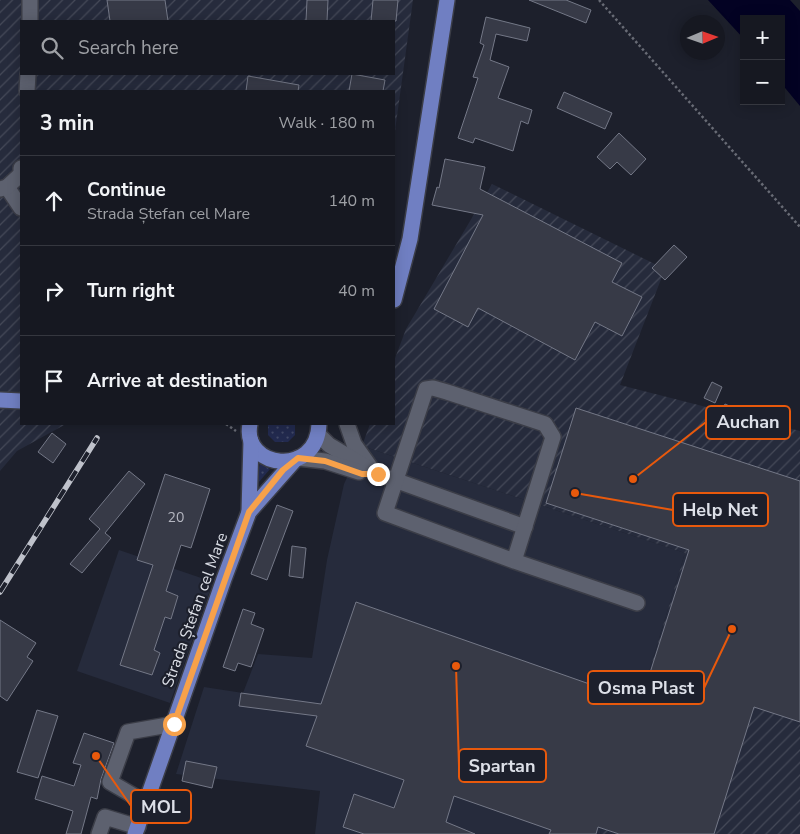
<!DOCTYPE html>
<meta charset="utf-8">
<style>
body{margin:0;font-family:"Nunito Sans",sans-serif;background:#1f212a;color:#f1f3f6}
.controls{position:absolute;right:15px;top:15px;display:grid;overflow:hidden;border-radius:0px;box-shadow:0 2px 12px #0003}
.controls button{width:45px;height:45px;display:grid;place-items:center;padding:0;border:0;border-bottom:1px solid #35373f;background:#161821;color:#f1f3f6;font:25px sans-serif}
.compass{position:absolute;left:680px;top:15px;width:45px;height:45px;border-radius:50%;background:#161821;box-shadow:0 2px 12px #0003;rotate:88deg}
.stop{position:absolute;width:15px;height:15px;margin:-11px;border:4px solid #f7a14a;border-radius:50%;background:#fff}
.stop.end{background:#f7a14a;border-color:#fff;box-shadow:0 1px 5px #0008}
.list{margin:0;padding:0;list-style:none}
h2{display:flex;justify-content:space-between;align-items:center;height:65px;margin:0;padding:0 20px;font-size:21px}
h2 small{font-size:16px;font-weight:400;color:#9ea0a5}
.list li{display:grid;grid-template-columns:32px 1fr auto;gap:15px;align-items:center;box-sizing:border-box;height:90px;padding:0 20px;border-top:1px solid #35373f}
.list b{display:block;font-size:19px;white-space:nowrap}
.list p{margin:0;font-size:16px;white-space:nowrap;color:#9ea0a5}
.list em{font-size:16px;font-style:normal;color:#9ea0a5}
.icon{flex:none;width:28px;height:28px;fill:none;stroke:currentColor;stroke-width:2;stroke-linecap:round;stroke-linejoin:round}
.map{position:relative;flex:none;width:800px;height:834px;overflow:hidden}
.search{position:absolute;background:#161821;box-shadow:0 2px 12px #0003;left:20px;top:20px;width:375px;height:55px;display:flex;align-items:center;gap:12px;box-sizing:border-box;padding:0 18px;border-radius:0px;color:#9ea0a5;font-size:19px}
.panel{position:absolute;background:#161821;box-shadow:0 2px 12px #0003;left:20px;top:90px;width:375px;height:335px;border-radius:0px}
.map>svg:first-child{display:block}
.built{fill:#262b3c}
.industrial{fill:url(#industrial-furrows);fill-rule:evenodd}
.grass{fill:url(#grass-dots)}
.water{fill:#030223}
.building{fill:#373a47;stroke:#747887}
.lines{fill:none;stroke-linecap:round;stroke-linejoin:round}
.minor-casing{stroke:#3b3d47;stroke-width:18}
.major-casing{stroke:#3b3d47;stroke-width:18}
.path{stroke:#686b75;stroke-width:2.5;stroke-dasharray:2.5 2.5;stroke-linecap:butt}
.minor{stroke:#5d616f;stroke-width:15}
.major{stroke:#707fc2;stroke-width:15}
.rail-casing{stroke:#bfc2cb;stroke-width:5.5}
.rail{stroke:#1d202c;stroke-width:4;stroke-dasharray:11;stroke-linecap:butt}
.route{stroke:#f7a14a;stroke-width:6}
.labels{text-anchor:middle;dominant-baseline:central;stroke-width:4.5;stroke-linejoin:round;paint-order:stroke}
.number-label{font-size:14px;fill:#b4b6c0}
.street-label{font-size:16px;fill:#dde0e8;stroke:#1d202c}
.leader{fill:none;stroke:#e8590c;stroke-width:2}
.callout-dot{fill:#e8590c;stroke:#1d202c;stroke-width:2}
.callout{fill:#1d202c;stroke:#e8590c;stroke-width:2}
.callout-label{font-size:18px;text-anchor:middle;font-weight:bold;fill:#dde0e8}
</style>
<div class="map">
<svg width="800" height="834" viewBox="0 0 800 834">
<defs>
<pattern id="industrial-furrows" width="10" height="10" patternUnits="userSpaceOnUse" patternTransform="scale(1.25)"><rect width="10" height="10" fill="#262b3c"/><path d="M-1 1l2-2M0 10L10 0M9 11l2-2" fill="none" stroke="#454958"/></pattern>
<pattern id="grass-dots" width="8" height="8" patternUnits="userSpaceOnUse" patternTransform="scale(1.25)"><rect width="8" height="8" fill="#222a4f"/><path d="M2 2h.1M6 6h.1" fill="none" stroke="#424968" stroke-width="1.8" stroke-linecap="round"/></pattern>
</defs>
<rect width="100%" height="100%" fill="#1d202c"/>
<g class="built">
<polygon points="362,446 685,553 600,834 315,834 320,791 176,774 204,687 243,693 258,654 312,658 327,560 344,484"/>
<polygon points="119,550 213,582 170,703 77,671"/>
</g>
<g class="industrial">
<path d="M0,0h413l-19,138v-47h-373v333h45l-49,27 -17,20zM21,21h373v53h-373z"/>
<polygon points="492,184 665,269 620,385 800,431 800,834 600,834 685,553 362,446 370,424 394,424 394,361 406,329"/>
</g>
<g class="grass">
<polygon points="268,424 295,424 295,435 288,442 275,442 268,435"/>
<polygon points="260,464 270,469 253,489"/>
</g>
<polygon class="water" points="708,0 790,0 800,11 800,106 781,83 781,19 744,19 744,39"/>
<g class="building">
<polygon points="107,0 165,0 168,21 110,21"/>
<polygon points="307,0 328,0 327,21 306,21"/>
<polygon points="373,0 398,0 396,21 371,21"/>
<polygon points="529,0 566,0 591,10 586,23"/>
<polygon points="486,17 530,28 527,41 496,34 490,60 509,67 498,98 532,110 528,124 521,121 513,151 475,138 473,143 458,138 478,78 473,77 484,45 480,43"/>
<polygon points="352,74 385,80 383,91 349,91"/>
<polygon points="248,76 299,85 298,91 246,91"/>
<polygon points="564,92 612,113 605,129 557,108"/>
<polygon points="619,133 646,159 631,175 617,162 610,169 597,157"/>
<polygon points="445,159 485,167 480,189 622,263 612,282 642,297 622,336 595,322 575,360 478,308 468,327 434,309 483,215 432,205 437,187 439,188"/>
<polygon points="674,245 687,257 665,280 652,268"/>
<polygon points="712,382 722,387 715,403 704,398"/>
<polygon points="725,404 736,409 728,425 717,420"/>
<polygon points="576,408 800,481 800,722 754,707 714,834 619,834 598,827 596,834 549,834 551,830 454,796 446,822 475,834 364,834 343,827 354,794 394,808 404,780 306,746 317,716 239,706 241,693 321,704 356,602 598,687 599,684 642,698 689,550 546,503"/>
<polygon points="52,433 66,444 53,463 38,452"/>
<polygon points="129,471 145,484 105,533 111,538 82,573 70,564 100,529 89,519"/>
<polygon points="165,474 210,489 191,548 181,545 166,591 178,596 171,619 165,617 154,650 160,653 152,675 120,665 153,565 137,560"/>
<polygon points="277,505 293,511 267,580 251,574"/>
<polygon points="292,546 306,548 303,578 289,576"/>
<polygon points="243,609 255,613 251,624 264,629 251,667 238,663 235,671 223,667"/>
<polygon points="0,620 36,643 27,657 33,661 7,701 0,696"/>
<polygon points="37,710 58,716 38,778 17,772"/>
<polygon points="84,733 114,743 101,779 97,799 91,797 81,834 66,834 73,811 35,799 42,776 74,786 81,765 73,763"/>
<polygon points="186,761 217,767 212,788 182,781"/>
</g>
<g class="lines">
<g class="minor-casing">
<g id="minor">
<polyline points="30,21 30,0"/>
<polyline points="27,91 28,74"/>
<polyline points="7,187 21,208"/>
<polyline points="0,189 7,187 21,174 21,168"/>
<polyline points="347,424 354,444 371,468"/>
<polyline points="318,434 329,445 378,474 525,527"/>
<polyline points="298,458 325,461 359,472"/>
<polyline points="514,561 553,437 545,424 447,392 433,388 426,389 385,513 514,561 637,603"/>
<polyline points="146,803 110,782 128,732 174,724"/>
<polyline points="99,834 105,817 138,827"/>
</g>
</g>
<g class="major-casing">
<g id="major">
<polyline points="394,300 410,239 447,0"/>
<polyline points="0,400 21,401"/>
<path d="M250,424c-9,44 67,55 69,0"/>
<polyline points="249,512 251,441"/>
<polyline points="135,834 224,579 249,512 294,461"/>
</g>
</g>
<g class="path">
<polyline points="599,0 800,227"/>
<polyline points="226,424 236,431"/>
</g>
<use href="#minor" class="minor"/>
<use href="#major" class="major"/>
<g class="rail-casing">
<polyline id="rail" points="0,592 97,438"/>
</g>
<use href="#rail" class="rail"/>
</g>
<g class="lines">
<polyline class="route" points="174,724 249,512 283,470 298,458 325,461 362,474 378,474"/>
</g>
<g class="labels">
<g class="number-label">
<text x="176" y="517">20</text>
</g>
<g class="street-label">
<text transform="translate(195 610) rotate(-70)">Strada Ștefan cel Mare</text>
</g>
</g>
<path class="leader" d="M633 479L706 422M575 493L673 510M732 629L704 688M456 666L459 766M96 756L131 806"/>
<g class="callout-dot">
<circle cx="633" cy="479" r="5"/>
<circle cx="575" cy="493" r="5"/>
<circle cx="732" cy="629" r="5"/>
<circle cx="456" cy="666" r="5"/>
<circle cx="96" cy="756" r="5"/>
</g>
<g class="callout">
<rect x="706" y="406" width="84" height="33" rx="5"/>
<rect x="673" y="493" width="95" height="33" rx="5"/>
<rect x="588" y="671" width="116" height="33" rx="5"/>
<rect x="459" y="749" width="87" height="33" rx="5"/>
<rect x="131" y="790" width="60" height="33" rx="5"/>
</g>
<g class="callout-label">
<text x="748" y="428">Auchan</text>
<text x="720" y="516">Help Net</text>
<text x="646" y="694">Osma Plast</text>
<text x="502" y="772">Spartan</text>
<text x="161" y="813">MOL</text>
</g>
</svg>
<div class="controls">
<button>+</button>
<button>−</button>
</div>
<svg class="compass" viewBox="-18 -18 36 36"><path d="M0-13l5 13h-10z" fill="#e53935"/><path d="M0 13l5-13h-10z" fill="#9ea0a5"/></svg>
<div class="stop" style="left:174px;top:724px"></div>
<div class="stop end" style="left:378px;top:474px"></div>
<div class="search"><svg class="icon" aria-label="search" viewBox="0 0 24 24"><circle cx="10" cy="10" r="6"/><path d="M15 15l6 6"/></svg>Search here</div>
<section class="panel">
<h2>3 min<small>Walk · 180 m</small></h2>
<ul class="list">
<li><svg class="icon" aria-label="ahead" viewBox="0 0 24 24"><path d="M12 20V5M6 11l6-6 6 6"/></svg><div><b>Continue</b><p>Strada Ștefan cel Mare</p></div><em>140 m</em></li>
<li><svg class="icon" aria-label="right" viewBox="0 0 24 24"><path d="M7 20v-9h11M14 6l5 5-5 5"/></svg><div><b>Turn right</b></div><em>40 m</em></li>
<li><svg class="icon" aria-label="arrive" viewBox="0 0 24 24"><path d="M6 21V4h12l-3 4 3 4H6"/></svg><div><b>Arrive at destination</b></div></li>
</ul>
</section>
</div>
